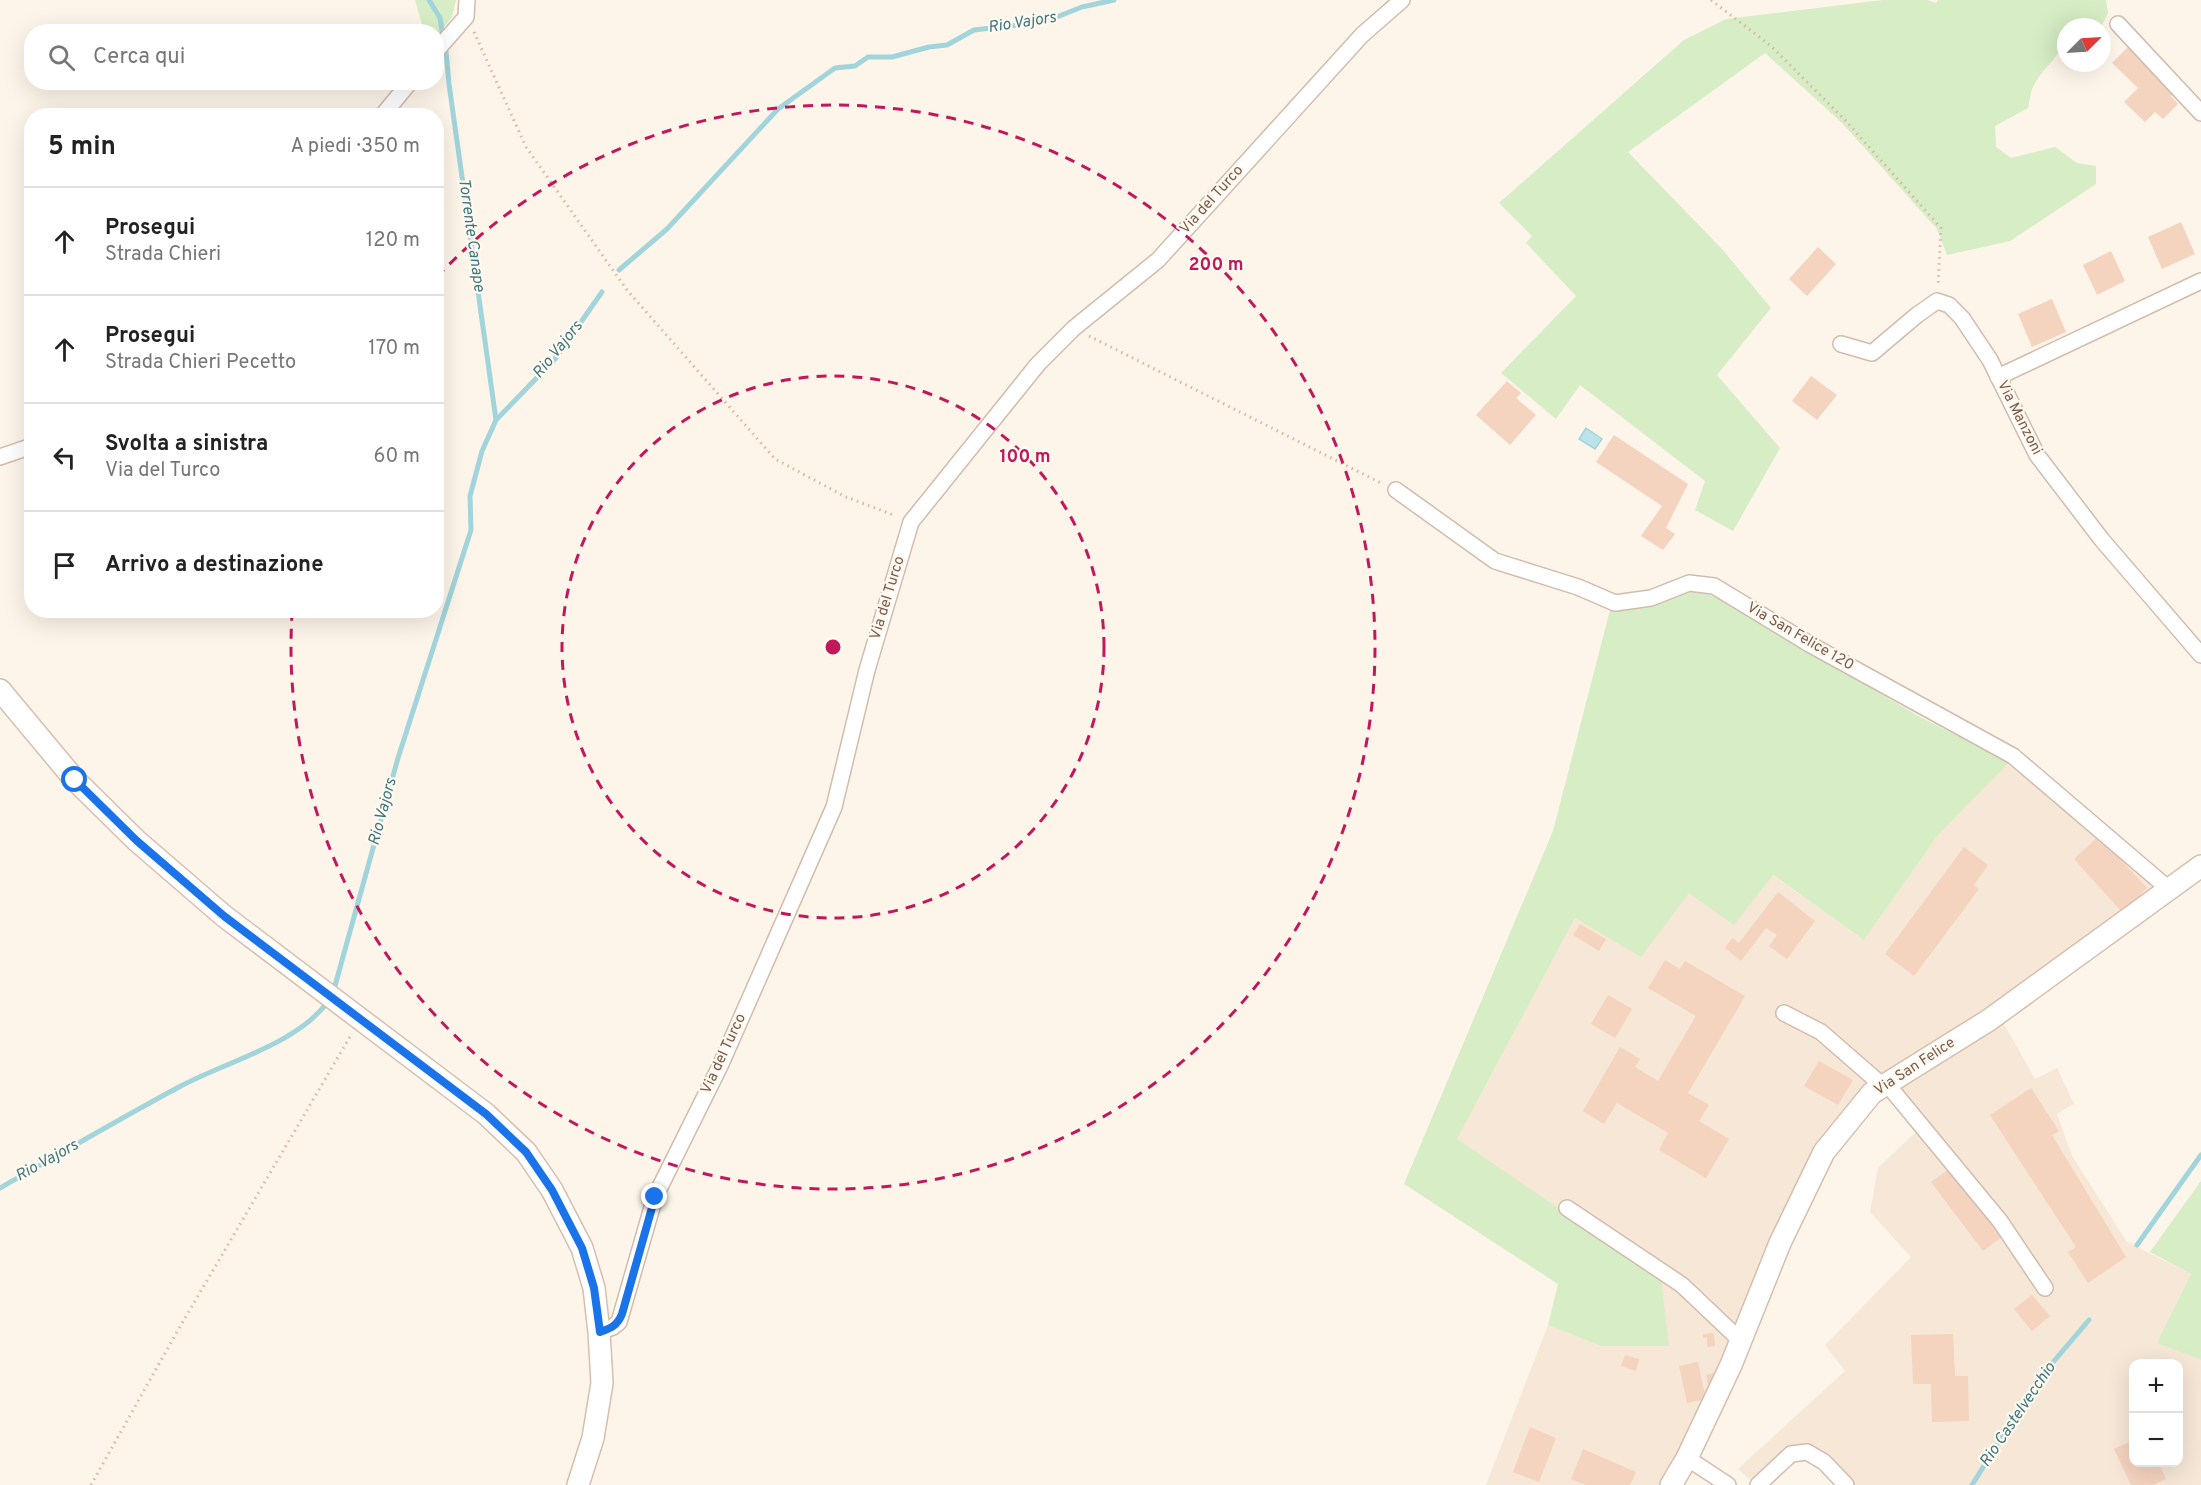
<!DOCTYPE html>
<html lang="it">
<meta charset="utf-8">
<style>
body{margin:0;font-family:Overpass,sans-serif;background:#f6f6f6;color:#222}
.controls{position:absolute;right:18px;bottom:18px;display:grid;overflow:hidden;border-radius:12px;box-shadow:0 6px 24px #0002}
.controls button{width:54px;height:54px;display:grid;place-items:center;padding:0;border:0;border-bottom:2px solid #e0e0e0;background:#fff;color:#222;font:30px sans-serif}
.compass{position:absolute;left:2057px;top:18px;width:54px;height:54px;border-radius:50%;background:#fff;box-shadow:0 6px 24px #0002;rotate:66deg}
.stop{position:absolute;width:18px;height:18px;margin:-14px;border:4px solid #1a73e8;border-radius:50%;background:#fff}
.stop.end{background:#1a73e8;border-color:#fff;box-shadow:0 2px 6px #0008}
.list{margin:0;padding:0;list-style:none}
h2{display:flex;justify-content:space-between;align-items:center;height:78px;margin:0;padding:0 24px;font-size:26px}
h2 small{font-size:20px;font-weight:400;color:#767676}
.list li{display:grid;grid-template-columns:39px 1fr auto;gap:18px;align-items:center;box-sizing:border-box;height:108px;padding:0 24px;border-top:2px solid #e0e0e0}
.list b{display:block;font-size:22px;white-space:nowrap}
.list p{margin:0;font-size:20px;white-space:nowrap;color:#767676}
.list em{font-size:20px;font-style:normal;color:#767676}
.icon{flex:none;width:33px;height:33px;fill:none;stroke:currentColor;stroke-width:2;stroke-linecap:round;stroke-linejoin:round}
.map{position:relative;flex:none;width:2201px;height:1485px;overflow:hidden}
.search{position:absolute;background:#fff;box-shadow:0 6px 24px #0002;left:24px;top:24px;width:420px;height:66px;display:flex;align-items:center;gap:15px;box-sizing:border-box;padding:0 21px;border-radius:24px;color:#767676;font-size:22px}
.panel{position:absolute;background:#fff;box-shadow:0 6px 24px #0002;left:24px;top:108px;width:420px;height:510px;border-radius:24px}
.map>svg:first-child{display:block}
.residential{fill:#f6e7d7;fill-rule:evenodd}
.green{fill:#d6edc6}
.water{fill:#bbe3e9;stroke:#a1d4db;stroke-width:1.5}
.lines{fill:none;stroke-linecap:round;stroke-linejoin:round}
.stream{stroke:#a1d4db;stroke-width:5}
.building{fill:#f4d3bf}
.street-casing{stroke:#d1bcad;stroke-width:18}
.secondary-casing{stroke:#d7bead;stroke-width:24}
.path{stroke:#dab6a1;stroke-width:3;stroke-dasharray:1.5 4.5;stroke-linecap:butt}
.street{stroke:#fff;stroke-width:15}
.secondary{stroke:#fff;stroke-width:21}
.route{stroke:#1a73e8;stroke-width:8}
.ring{fill:none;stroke:#c2185b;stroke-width:3;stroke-dasharray:10 8}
.labels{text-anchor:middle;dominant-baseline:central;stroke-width:4.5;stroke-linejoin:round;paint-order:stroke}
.street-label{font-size:15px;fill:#7a5a4a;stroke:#fff9f0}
.water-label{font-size:16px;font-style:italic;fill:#3c767f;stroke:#fff9f0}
.centre{fill:#c2185b;stroke:#fff9f0;stroke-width:3}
.ring-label{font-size:18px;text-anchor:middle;font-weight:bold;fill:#c2185b;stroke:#fff9f0;stroke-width:4.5;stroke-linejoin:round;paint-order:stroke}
</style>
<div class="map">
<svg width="2201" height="1485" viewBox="0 0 2201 1485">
<rect width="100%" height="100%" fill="#fdf5e9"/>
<path class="residential" d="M2010,762l164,135 -170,127 31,55 22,-11 17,36 -17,10 15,42 55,86 64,32 -34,69 44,17v125h-364l-15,-15 -14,-9h-12l-28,24h-12l-18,-16 107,-98 -20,-26 86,-88 -41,-45 8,-44 39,-37 -31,-37 -9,5 -43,58 -48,90 -109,238h-191l62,-160 53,21 -144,-207 118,-221 197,-43 92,65 74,-105zM2134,1364h44v98h-44z"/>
<g class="green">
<polygon points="415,0 456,0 452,17 437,36 436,32 424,31"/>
<path d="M1883,0h44l9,3 2,-3h168l2,13 -7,14 -24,-3 -2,3h-9c0,29 -21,36 -32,58 -4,6 -4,16 -6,23l-33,18 1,21 15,11 44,-11 22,16 19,3v18l-86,57 -63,14 -10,-26 -94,-105 -78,-71 -137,99 94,97 49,59 -54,67 63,73 -47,83 -38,-21 10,-29 -125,-96 -24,34 -55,-46 75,-77 -50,-53 6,-7 -33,-33 185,-163 42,-21z"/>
<polygon points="1693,590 1716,597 1920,717 2010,762 1938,835 1864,940 1773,875 1734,925 1689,893 1641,957 1575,918 1457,1139 1661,1278 1669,1346 1601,1346 1548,1325 1558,1284 1404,1184 1553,831 1610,610 1647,608"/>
<polygon points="2201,1181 2201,1360 2157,1343 2191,1274 2150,1252"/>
</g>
<polygon class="water" points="1586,428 1602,439 1595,449 1579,439"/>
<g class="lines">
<g class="stream">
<polyline points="429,0 440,18 442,31"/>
<polyline points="446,51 449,84 496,420"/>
<polyline points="619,270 667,229 778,109 835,68 855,66 868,57 892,57 929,47 947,45 974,30 1044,22 1082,7 1114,0"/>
<polyline points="333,993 398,758 471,530 470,496 482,451 496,420 555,359 602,292"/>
<path d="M0,1188c60,-34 119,-69 179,-101 44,-24 121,-44 149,-86"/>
<polyline points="2137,1245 2201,1155"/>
<polyline points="1972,1485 2037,1381 2089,1320"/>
</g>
</g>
<g class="building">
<polygon points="2129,46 2175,92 2171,96 2178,104 2163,119 2155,112 2145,122 2124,102 2138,88 2112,63"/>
<polygon points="2181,222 2195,254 2162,269 2148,237"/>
<polygon points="1818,247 1836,264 1807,296 1789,279"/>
<polygon points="2111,251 2125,281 2097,295 2083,265"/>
<polygon points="2052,299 2066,332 2032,347 2018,314"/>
<polygon points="1811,376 1837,395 1817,420 1792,401"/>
<polygon points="1507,381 1521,393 1516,398 1536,415 1510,445 1476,415"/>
<polygon points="1614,435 1688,484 1666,528 1675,534 1663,550 1641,536 1662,506 1596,462"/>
<polygon points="2099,836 2147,888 2122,912 2074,859"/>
<polygon points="1964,847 1988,865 1974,885 1979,889 1914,976 1885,954"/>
<polygon points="1778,892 1815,921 1787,959 1769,946 1777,935 1766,928 1741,961 1725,948 1732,938 1739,943"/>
<polygon points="1580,924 1606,939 1599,951 1573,935"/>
<polygon points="1665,960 1680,969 1685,961 1745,996 1688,1093 1709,1105 1699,1121 1729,1139 1706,1178 1659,1150 1668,1133 1617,1103 1604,1124 1583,1111 1620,1047 1640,1059 1635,1067 1658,1081 1696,1016 1648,988"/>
<polygon points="1608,995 1632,1009 1615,1038 1591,1024"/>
<polygon points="1819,1061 1853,1080 1838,1105 1804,1086"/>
<polygon points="2031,1088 2059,1131 2052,1135 2126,1257 2088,1283 2068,1252 2076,1247 1990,1115"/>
<polygon points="1952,1167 2003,1236 1983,1251 1931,1182"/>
<polygon points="2032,1295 2050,1316 2032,1331 2014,1309"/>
<polygon points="1714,1333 1715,1346 1707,1347 1707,1337 1703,1338 1703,1334"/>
<polygon points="1953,1334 1955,1376 1968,1376 1969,1421 1932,1422 1931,1384 1913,1384 1911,1335"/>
<polygon points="1625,1355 1639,1359 1636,1371 1621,1366"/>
<polygon points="1698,1362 1706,1399 1687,1403 1679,1366"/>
<polygon points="1716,1372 1719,1383 1708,1385 1706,1375"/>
<polygon points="1530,1427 1556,1438 1539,1482 1513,1472"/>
<polygon points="2134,1440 2134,1462 2158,1462 2166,1479 2153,1485 2131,1485 2114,1449"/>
<polygon points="1583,1449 1636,1472 1630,1485 1586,1485 1571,1479"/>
</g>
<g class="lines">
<g class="street-casing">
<g id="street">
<polyline points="2118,24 2201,113"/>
<polyline points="436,51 466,17 467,0"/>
<polyline points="382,116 410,82"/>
<polyline points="1841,344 1872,353 1917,315 1937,301 1949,305 1962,318 1990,360 2037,455 2102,540 2201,655"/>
<polyline points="1998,377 2201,281"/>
<polyline points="0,457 32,446"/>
<polyline points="1396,490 1495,561 1578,587 1615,603 1651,598 1689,583 1714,586 1811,645 2013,756 2170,890"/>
<polyline points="1784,1013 1821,1032 1883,1086"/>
<polyline points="1887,1084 2000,1221 2045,1288"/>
<polyline points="1567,1208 1682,1285 1741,1341"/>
<polyline points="599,1332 613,1327 619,1322 655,1197 720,1066 834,807 867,670 911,522 1038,364 1074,328 1158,260 1362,35 1402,0"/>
<polyline points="1687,1458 1728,1485"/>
<polyline points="1758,1485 1791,1454 1807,1452 1824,1462 1846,1485"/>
</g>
</g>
<g class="secondary-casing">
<g id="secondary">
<polyline points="0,690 75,780 137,841 224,916 486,1114 526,1152 552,1190 582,1248 594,1288 599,1332 602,1383 593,1438 578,1485"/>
<polyline points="1671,1485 1687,1458 1731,1365 1780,1243 1824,1152 1872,1093 1989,1020 2201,866"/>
</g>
</g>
<g class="path">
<polyline points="1711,0 1771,46 1846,121 1941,228 1938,286"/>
<polyline points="474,32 526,147 627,290 775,459 846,497 896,516"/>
<polyline points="1089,336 1383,484"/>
<polyline points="91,1485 178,1330 351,1035"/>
</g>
<use href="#street" class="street"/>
<use href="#secondary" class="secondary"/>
</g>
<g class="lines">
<path class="route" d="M75,780l62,61 87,75 262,198 40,38 26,38 30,58 12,40 6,44c11,-4 17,-6 22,-18l33,-117"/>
</g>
<g class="ring">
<circle cx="833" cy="647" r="271"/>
<path d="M437 277A542 542 0 1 1 292 614"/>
</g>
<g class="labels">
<g class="street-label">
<text transform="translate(1212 200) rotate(-48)">Via del Turco</text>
<text transform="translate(2019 418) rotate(63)">Via Manzoni</text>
<text transform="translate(888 598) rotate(-73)">Via del Turco</text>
<text transform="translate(1800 637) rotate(30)">Via San Felice 120</text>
<text transform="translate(724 1054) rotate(-65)">Via del Turco</text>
<text transform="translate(1915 1067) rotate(-33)">Via San Felice</text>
</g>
<g class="water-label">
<text transform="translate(1022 23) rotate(-9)">Rio Vajors</text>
<text transform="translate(471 235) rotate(82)">Torrente Canape</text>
<text transform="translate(558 350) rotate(-51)">Rio Vajors</text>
<text transform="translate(383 812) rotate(-75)">Rio Vajors</text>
<text transform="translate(47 1161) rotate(-29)">Rio Vajors</text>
<text transform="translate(2018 1415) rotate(-56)">Rio Castelvecchio</text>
</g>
</g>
<circle cx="833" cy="647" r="9" class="centre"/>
<g class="ring-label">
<text x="1216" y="270">200 m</text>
<text x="1025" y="462">100 m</text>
</g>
</svg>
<div class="controls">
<button>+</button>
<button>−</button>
</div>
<svg class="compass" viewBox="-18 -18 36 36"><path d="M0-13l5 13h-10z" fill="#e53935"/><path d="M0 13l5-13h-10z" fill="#767676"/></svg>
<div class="stop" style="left:75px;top:780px"></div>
<div class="stop end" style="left:655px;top:1197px"></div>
<div class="search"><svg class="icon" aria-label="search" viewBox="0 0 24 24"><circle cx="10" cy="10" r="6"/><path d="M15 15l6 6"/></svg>Cerca qui</div>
<section class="panel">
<h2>5 min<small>A piedi · 350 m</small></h2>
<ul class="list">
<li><svg class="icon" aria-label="ahead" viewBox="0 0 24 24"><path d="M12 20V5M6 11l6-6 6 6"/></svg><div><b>Prosegui</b><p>Strada Chieri</p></div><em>120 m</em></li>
<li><svg class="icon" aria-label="ahead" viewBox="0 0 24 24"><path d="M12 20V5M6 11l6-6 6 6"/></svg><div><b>Prosegui</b><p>Strada Chieri Pecetto</p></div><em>170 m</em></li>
<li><svg class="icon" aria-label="left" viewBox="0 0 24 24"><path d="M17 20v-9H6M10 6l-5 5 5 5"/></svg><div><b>Svolta a sinistra</b><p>Via del Turco</p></div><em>60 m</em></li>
<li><svg class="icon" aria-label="arrive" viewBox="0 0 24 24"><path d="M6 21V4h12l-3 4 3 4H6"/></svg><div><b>Arrivo a destinazione</b></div></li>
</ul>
</section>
</div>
